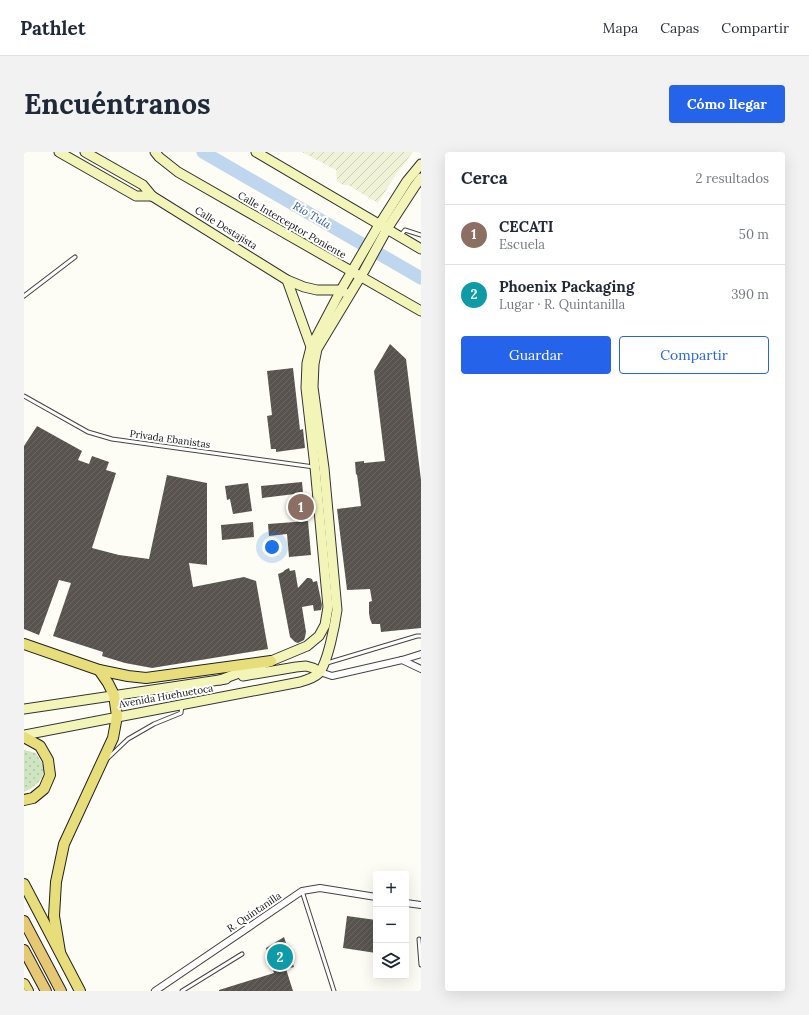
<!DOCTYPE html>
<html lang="es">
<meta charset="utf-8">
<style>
body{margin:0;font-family:Lora,serif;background:#f2f2f3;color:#1f2937}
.controls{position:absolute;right:12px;bottom:12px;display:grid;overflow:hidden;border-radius:4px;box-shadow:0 4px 16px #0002}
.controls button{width:36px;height:36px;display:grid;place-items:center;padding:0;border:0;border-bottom:1px solid #e0e1e3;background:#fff;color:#1f2937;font:20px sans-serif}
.you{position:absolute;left:248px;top:395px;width:14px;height:14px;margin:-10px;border:3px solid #fff;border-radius:50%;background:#1a73e8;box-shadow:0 0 0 6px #1a73e833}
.badge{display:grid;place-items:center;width:26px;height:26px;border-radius:50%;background:#2563eb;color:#fff;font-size:13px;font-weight:700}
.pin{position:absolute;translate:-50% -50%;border:2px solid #fff;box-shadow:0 1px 4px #0006}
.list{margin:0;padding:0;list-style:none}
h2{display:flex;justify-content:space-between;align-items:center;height:52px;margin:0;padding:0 16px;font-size:17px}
h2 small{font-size:13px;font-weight:400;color:#747a83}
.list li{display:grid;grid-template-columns:26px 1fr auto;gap:12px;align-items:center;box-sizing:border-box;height:60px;padding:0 16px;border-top:1px solid #e0e1e3}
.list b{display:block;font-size:15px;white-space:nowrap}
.list p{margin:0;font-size:13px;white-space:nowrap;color:#747a83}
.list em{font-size:13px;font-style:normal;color:#747a83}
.actions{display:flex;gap:8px;padding:12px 16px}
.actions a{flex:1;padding:9px 0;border:1px solid #2563eb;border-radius:4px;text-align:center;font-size:14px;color:#2563eb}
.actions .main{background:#2563eb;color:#fff}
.icon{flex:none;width:22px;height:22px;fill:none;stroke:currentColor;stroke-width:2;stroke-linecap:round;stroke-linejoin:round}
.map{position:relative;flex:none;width:397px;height:839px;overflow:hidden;border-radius:4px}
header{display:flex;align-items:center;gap:24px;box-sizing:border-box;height:56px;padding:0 20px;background:#fff;border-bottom:1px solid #e0e1e3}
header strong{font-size:19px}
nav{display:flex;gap:22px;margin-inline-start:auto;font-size:14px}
.intro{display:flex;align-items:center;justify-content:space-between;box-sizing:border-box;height:96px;padding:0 24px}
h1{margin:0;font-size:28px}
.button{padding:10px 18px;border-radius:4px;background:#2563eb;color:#fff;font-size:14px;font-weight:700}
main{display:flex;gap:24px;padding:0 24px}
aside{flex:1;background:#fff;border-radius:4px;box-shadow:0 4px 16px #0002}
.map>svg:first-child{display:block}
.farmland{fill:url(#farmland-furrows)}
.grass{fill:url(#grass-dots)}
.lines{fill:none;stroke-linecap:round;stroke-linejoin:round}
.river{stroke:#bfd6ef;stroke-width:13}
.building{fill:url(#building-hatch)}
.service-casing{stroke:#434343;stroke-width:5}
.minor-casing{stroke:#434343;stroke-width:8}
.secondary-casing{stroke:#323232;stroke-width:11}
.primary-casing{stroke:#212121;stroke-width:12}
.trunk-casing{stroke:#212121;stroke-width:12}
.service{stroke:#fff;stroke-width:3}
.minor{stroke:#fff;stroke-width:6}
.secondary{stroke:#f3f5b8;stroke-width:9}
.primary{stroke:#e8dd7b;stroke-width:10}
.trunk{stroke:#e6c874;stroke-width:10}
.labels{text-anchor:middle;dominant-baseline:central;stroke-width:4;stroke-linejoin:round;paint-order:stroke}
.street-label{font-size:10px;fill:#101010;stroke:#fff}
.water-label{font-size:11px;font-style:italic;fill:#285594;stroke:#fff}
</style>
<header>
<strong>Pathlet</strong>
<nav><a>Mapa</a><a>Capas</a><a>Compartir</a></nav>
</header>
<div class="intro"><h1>Encuéntranos</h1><a class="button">Cómo llegar</a></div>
<main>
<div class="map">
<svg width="397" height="839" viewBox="0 0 397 839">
<defs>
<pattern id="farmland-furrows" width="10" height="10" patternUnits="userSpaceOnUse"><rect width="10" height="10" fill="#f0f2d7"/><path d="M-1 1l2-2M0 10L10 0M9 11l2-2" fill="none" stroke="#cdceb8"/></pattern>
<pattern id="grass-dots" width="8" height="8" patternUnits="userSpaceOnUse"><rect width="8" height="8" fill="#cfe5c2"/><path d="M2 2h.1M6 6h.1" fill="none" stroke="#b1c3a6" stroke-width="1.8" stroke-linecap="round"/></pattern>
<pattern id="building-hatch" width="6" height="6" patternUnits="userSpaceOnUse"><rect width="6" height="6" fill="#58534e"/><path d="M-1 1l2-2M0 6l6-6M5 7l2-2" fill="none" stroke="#6b6763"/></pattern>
</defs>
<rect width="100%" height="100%" fill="#fefdf5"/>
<polygon class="farmland" points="278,0 389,0 373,21 354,51 324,33 319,33 313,29 312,18"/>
<path class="grass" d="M0,598l12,3c2,4 5,8 7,12 4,13 -9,23 -19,27z"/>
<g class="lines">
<polyline class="river" points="179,0 397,126"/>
</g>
<g class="building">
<polygon points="366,192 382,207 397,328 397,476 357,480 356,472 348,472 346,467 345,461 345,450 348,449 346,437 323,438 313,357 337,354 333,322 332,323 331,310 340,309 340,311 361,309 350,219"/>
<polygon points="269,216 276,278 279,277 281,296 252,300 252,297 247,297 243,264 248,263 243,219"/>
<polygon points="13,274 58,299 54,308 65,312 68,304 85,310 82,318 92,321 68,396 95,403 125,407 143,323 183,331 183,413 165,411 169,435 220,425 232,429 244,497 128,516 101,511 78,504 79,500 29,484 47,431 35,428 15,483 0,477 0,294"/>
<polygon points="278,330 279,341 238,346 237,334"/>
<polygon points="224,331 228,359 209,362 206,347 203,348 201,334"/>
<polygon points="284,369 287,403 265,405 263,382 245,384 244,372"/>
<polygon points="229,370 230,385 198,388 197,373"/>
<polygon points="265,416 266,419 271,418 274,436 283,426 285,426 288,427 289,430 293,429 298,453 297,458 290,459 289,453 278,455 282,480 281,485 280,488 274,491 271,490 266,485 254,422 259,420 261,418"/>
<polygon points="323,764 352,768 352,801 319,796"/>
<polygon points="260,785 270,815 262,817 269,839 195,839 195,838 250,821 242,796"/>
</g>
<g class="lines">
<g class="service-casing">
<g id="service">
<polyline points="377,83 381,78 397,83"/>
<polyline points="0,144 51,105"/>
<polyline points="0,244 64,280 88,287 290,315"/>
<polyline points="303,511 393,484 397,484"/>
<polyline points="84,606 104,587 130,572 157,561 158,553"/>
<polyline points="278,739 310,839"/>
<polyline points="395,787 397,813"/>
<polyline points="158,839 218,802"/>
</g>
</g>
<g class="minor-casing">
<g id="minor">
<polyline points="378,508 397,517"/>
<polyline points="296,520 308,524 378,508 397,502"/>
<polyline points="382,751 397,753"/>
<polyline points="131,839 278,739 296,736 352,745"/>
</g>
</g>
<g class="secondary-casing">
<g id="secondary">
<polyline points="35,0 112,44 128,44"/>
<polyline points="61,0 119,33 128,44 263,128 280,135 293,138 317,138 320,140"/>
<polyline points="131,0 135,5 154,20 397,159"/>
<polyline points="232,0 397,97"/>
<polyline points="263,128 287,195 290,196"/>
<polyline points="219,524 272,515 282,514 289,516 296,520"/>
<polyline points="196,528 247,509 283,494 295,484 301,473 304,455 291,315 282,236 283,211 287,195 317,138 352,78 383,29 397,12"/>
<polyline points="0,557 202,527"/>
<path d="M0,583l276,-53c7,-2 14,-4 19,-9 9,-11 16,-49 18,-63l-13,-142 -11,-81 1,-23 3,-15 47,-78 23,-42 28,-43 6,-8"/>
</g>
</g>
<g class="primary-casing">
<g id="primary">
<polyline points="0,492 75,518 84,531 90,543 93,564 89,586 40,692 32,730 30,764 36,800"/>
<polyline points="75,518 104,524 122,526 247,509"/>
<polyline points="0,585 16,594 24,608 26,623 20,637 9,646 0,648"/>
<polyline points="0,732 56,839"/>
<polyline points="0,832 4,839"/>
</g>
</g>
<g class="trunk-casing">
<g id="trunk">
<polyline points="0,769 37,839"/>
<polyline points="0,798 22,839"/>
</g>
</g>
<use href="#service" class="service"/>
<use href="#minor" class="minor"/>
<use href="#secondary" class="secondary"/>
<use href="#primary" class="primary"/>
<use href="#trunk" class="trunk"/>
</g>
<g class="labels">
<g class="street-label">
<text transform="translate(268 73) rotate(30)">Calle Interceptor Poniente</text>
<text transform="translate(202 76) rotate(32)">Calle Destajista</text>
<text transform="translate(146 287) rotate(8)">Privada Ebanistas</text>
<text transform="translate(142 544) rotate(-10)">Avenida Huehuetoca</text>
<text transform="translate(230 760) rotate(-34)">R. Quintanilla</text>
</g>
<g class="water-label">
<text transform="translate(288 63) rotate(30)">Río Tula</text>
</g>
</g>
</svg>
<div class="controls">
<button>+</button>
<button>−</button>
<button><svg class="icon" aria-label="layers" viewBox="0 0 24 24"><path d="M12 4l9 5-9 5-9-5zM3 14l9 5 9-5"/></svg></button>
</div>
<div class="you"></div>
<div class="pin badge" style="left:277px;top:355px;background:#8d6e63">1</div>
<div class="pin badge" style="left:256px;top:805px;background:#0f9aa8">2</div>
</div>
<aside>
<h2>Cerca<small>2 resultados</small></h2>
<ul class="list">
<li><span class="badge" style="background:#8d6e63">1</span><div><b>CECATI</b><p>Escuela</p></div><em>50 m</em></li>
<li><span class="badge" style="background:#0f9aa8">2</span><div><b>Phoenix Packaging</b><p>Lugar · R. Quintanilla</p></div><em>390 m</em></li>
</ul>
<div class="actions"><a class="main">Guardar</a><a>Compartir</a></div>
</aside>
</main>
